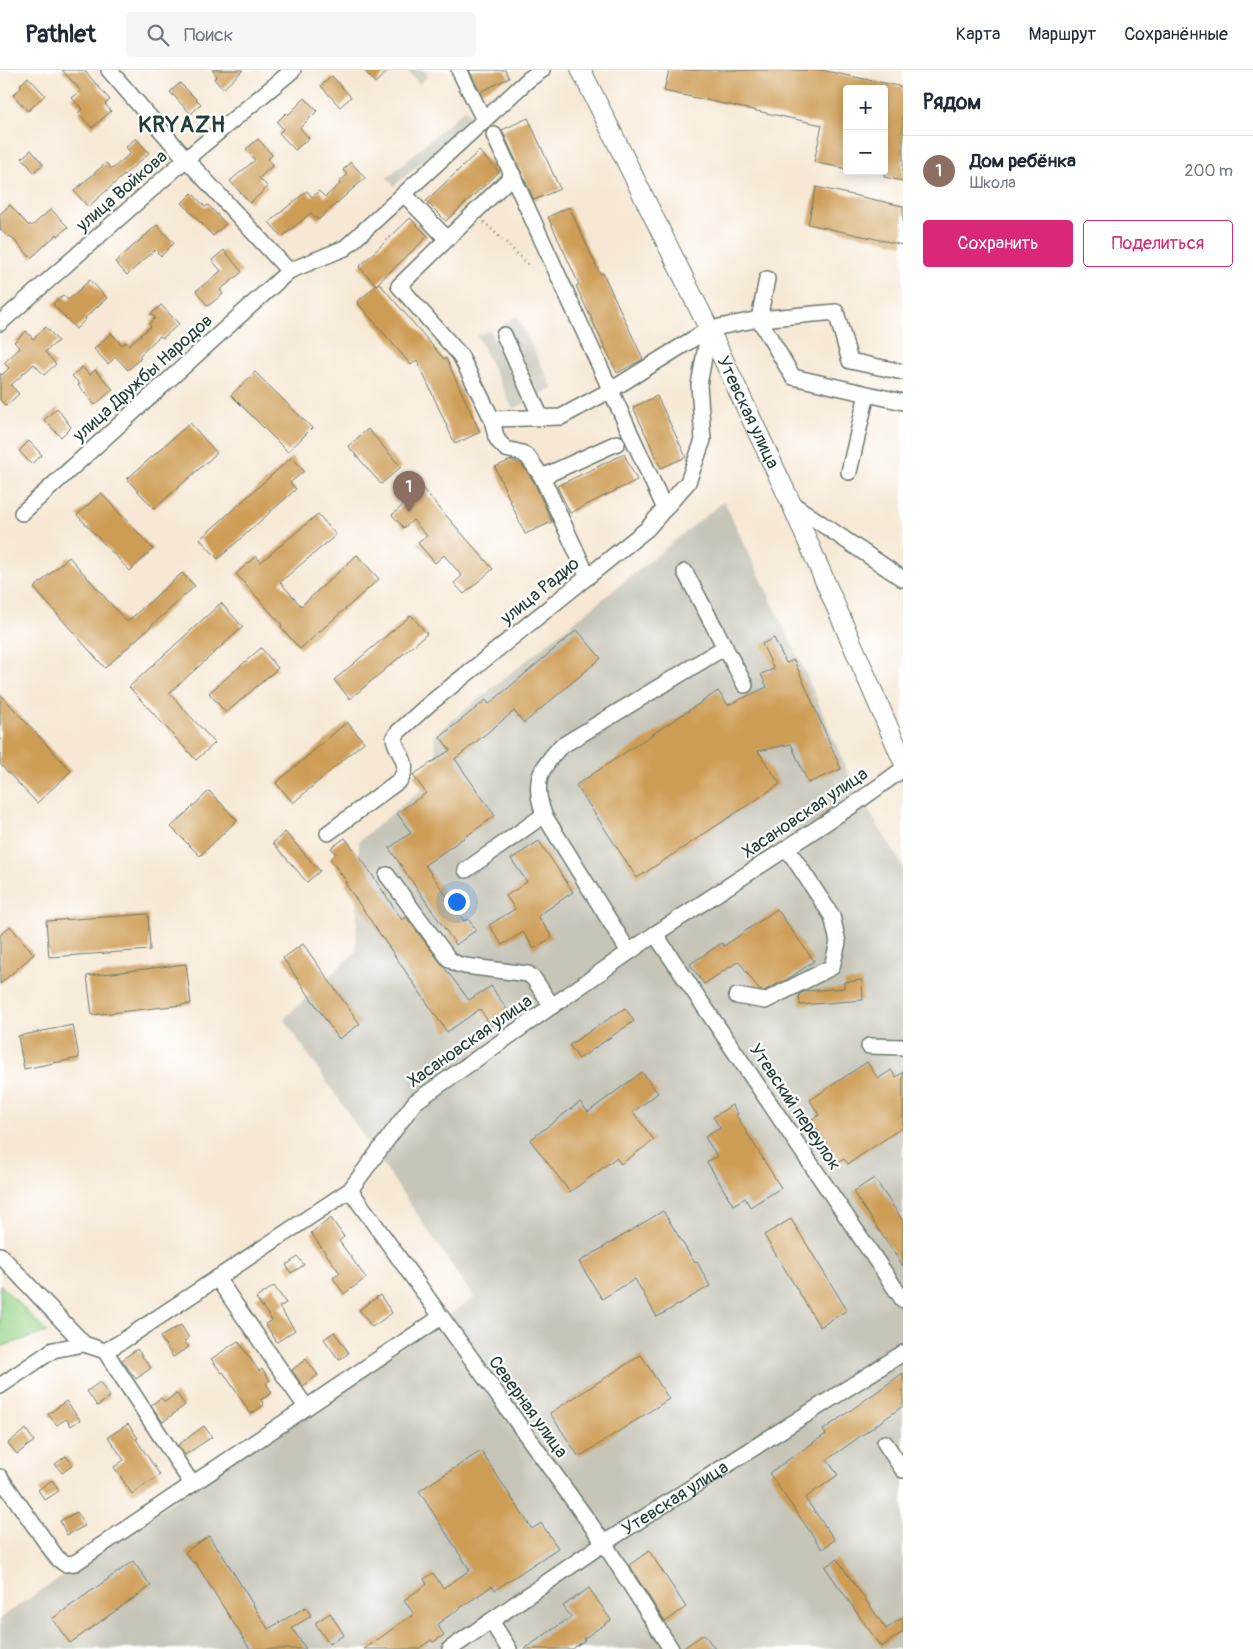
<!DOCTYPE html>
<html lang="ru">
<meta charset="utf-8">
<style>
body{margin:0;font-family:Pangolin,sans-serif;background:#f6f6f7;color:#1f2937}
.controls{position:absolute;right:15px;top:15px;display:grid;overflow:hidden;border-radius:5px;box-shadow:0 2px 12px #0003}
.controls button{width:45px;height:45px;display:grid;place-items:center;padding:0;border:0;border-bottom:1px solid #e0e1e3;background:#fff;color:#1f2937;font:25px sans-serif}
.you{position:absolute;left:456px;top:831px;width:18px;height:18px;margin:-12px;border:4px solid #fff;border-radius:50%;background:#1a73e8;box-shadow:0 0 0 8px #1a73e833}
.badge{display:grid;place-items:center;width:32px;height:32px;border-radius:50%;background:#db2777;color:#fff;font-size:16px;font-weight:700}
.pin{position:absolute;translate:-50% -41px;filter:drop-shadow(0 1px 2px #0008)}
.pin::after{content:'';position:absolute;top:26px;width:18px;height:15px;background:inherit;clip-path:polygon(0 0,100% 0,50% 100%)}
.list{margin:0;padding:0;list-style:none}
h2{display:flex;justify-content:space-between;align-items:center;height:65px;margin:0;padding:0 20px;font-size:21px}
h2 small{font-size:16px;font-weight:400;color:#747a83}
.list li{display:grid;grid-template-columns:32px 1fr auto;gap:15px;align-items:center;box-sizing:border-box;height:70px;padding:0 20px;border-top:1px solid #e0e1e3}
.list b{display:block;font-size:19px;white-space:nowrap}
.list p{margin:0;font-size:16px;white-space:nowrap;color:#747a83}
.list em{font-size:16px;font-style:normal;color:#747a83}
.actions{display:flex;gap:10px;padding:15px 20px}
.actions a{flex:1;padding:11px 0;border:1px solid #db2777;border-radius:5px;text-align:center;font-size:18px;color:#db2777}
.actions .main{background:#db2777;color:#fff}
.icon{flex:none;width:28px;height:28px;fill:none;stroke:currentColor;stroke-width:2;stroke-linecap:round;stroke-linejoin:round}
.map{position:relative;flex:none;width:903px;height:1579px;overflow:hidden}
header{display:flex;align-items:center;gap:30px;box-sizing:border-box;height:70px;padding:0 25px;background:#fff;border-bottom:1px solid #e0e1e3}
header strong{font-size:24px}
nav{display:flex;gap:28px;margin-inline-start:auto;font-size:18px}
.search{width:350px;height:45px;background:#f6f6f7;display:flex;align-items:center;gap:12px;box-sizing:border-box;padding:0 18px;border-radius:5px;color:#747a83;font-size:19px}
main{display:flex}
aside{flex:1;background:#fff}
.map>svg:first-child{display:block}
.industrial{fill:#c6c5b8}
.green{fill:#96d286;stroke:#5a885d}
.building{fill:#ce9d55}
.lines{fill:none;stroke-linecap:round;stroke-linejoin:round}
.minor-casing{stroke:#6a796c;stroke-width:18}
.major-casing{stroke:#6a796c;stroke-width:21}
.path{stroke:#6a796c;stroke-width:2.5;stroke-dasharray:1 4;stroke-linecap:butt}
.minor{stroke:#fff;stroke-width:15}
.major{stroke:#fff;stroke-width:19}
.labels{text-anchor:middle;dominant-baseline:central;stroke-width:4.5;stroke-linejoin:round;paint-order:stroke}
.street-label{font-size:18px;fill:#1f3d34;stroke:#fff}
.district-label{font-size:22px;font-weight:bold;letter-spacing:1px;fill:#1f3d34;stroke:#fff}
</style>
<header>
<strong>Pathlet</strong>
<div class="search"><svg class="icon" aria-label="search" viewBox="0 0 24 24"><circle cx="10" cy="10" r="6"/><path d="M15 15l6 6"/></svg>Поиск</div>
<nav><a>Карта</a><a>Маршрут</a><a>Сохранённые</a></nav>
</header>
<main>
<div class="map">
<svg width="903" height="1579" viewBox="0 0 903 1579">
<rect width="100%" height="100%" fill="#fff"/>
<filter id="ink" filterUnits="userSpaceOnUse"><feTurbulence type="fractalNoise" baseFrequency=".02" numOctaves="2"/><feDisplacementMap in="SourceGraphic" scale="10" xChannelSelector="R" yChannelSelector="G"/><feConvolveMatrix kernelMatrix="1 2 1 2 8 2 1 2 1" color-interpolation-filters="sRGB"/></filter>
<filter id="wash" filterUnits="userSpaceOnUse"><feTurbulence type="fractalNoise" baseFrequency=".0096" numOctaves="4" result="noise"/><feDisplacementMap in="SourceGraphic" scale="20" xChannelSelector="R" yChannelSelector="G"/><feGaussianBlur stdDeviation="1.12" result="paint"/><feColorMatrix in="noise" values="0 0 0 0 0 0 0 0 0 0 0 0 0 0 0 0 0 1.4 0 .05"/><feComposite in="paint" operator="in"/></filter>
<g filter="url(#wash)">
<rect width="100%" height="100%" fill="#f6e8d4"/>
<g class="industrial">
<polygon points="407,0 424,0 428,6 419,14"/>
<polygon points="465,39 472,47 394,116 387,108"/>
<polygon points="517,246 553,319 540,325 504,253"/>
<polygon points="490,260 526,333 513,339 477,266"/>
<polygon points="724,431 806,604 854,717 903,796 903,1579 0,1579 0,1548 474,1228 284,949 356,881 359,771 439,705 434,665"/>
</g>
<polygon class="green" points="0,1214 47,1262 0,1277"/>
<g id="blocks">
<g class="building">
<polygon points="62,0 84,0 110,30 105,34 111,41 92,58 78,43 82,39 72,28 81,21"/>
<polygon points="212,0 243,0 223,19 214,9 217,6"/>
<polygon points="364,0 389,0 375,13"/>
<polygon points="469,0 505,0 509,8 480,22"/>
<polygon points="669,0 821,0 903,17 903,111 884,107 884,19 847,19 847,99 814,92 822,55 664,21"/>
<polygon points="332,6 351,27 340,37 321,16"/>
<polygon points="28,7 45,25 28,41 13,25 22,17 20,15"/>
<polygon points="180,13 201,34 191,44 170,22"/>
<polygon points="305,28 317,41 300,58 309,68 295,80 279,63 283,59 277,52 286,43 288,45"/>
<polygon points="528,48 560,119 534,130 502,60"/>
<polygon points="136,68 149,83 88,137 74,121 106,93 112,99 131,83 126,77"/>
<polygon points="258,69 272,85 268,89 273,95 259,108 268,117 250,133 230,111 255,90 246,79"/>
<polygon points="31,80 43,94 34,102 22,88"/>
<polygon points="479,81 499,102 446,151 426,131"/>
<polygon points="351,92 365,108 318,150 311,143 282,167 269,152 307,121 312,127 319,121 325,127 340,114 339,112 347,105 343,100"/>
<polygon points="816,117 903,136 903,175 808,154"/>
<polygon points="192,123 205,137 208,135 226,154 213,166 182,133"/>
<polygon points="10,135 29,156 30,154 32,156 51,139 68,157 58,166 57,164 31,188 10,166 8,167 0,159 0,144"/>
<polygon points="569,137 600,204 603,203 643,289 617,303 576,216 579,214 548,147"/>
<polygon points="410,148 428,166 376,215 359,197"/>
<polygon points="157,155 174,173 161,186 155,180 127,205 115,192"/>
<polygon points="224,180 242,202 220,220 223,224 208,236 196,221 221,201 212,190"/>
<polygon points="90,210 107,228 85,248 86,249 76,259 53,234 63,225 68,230"/>
<polygon points="379,213 444,289 446,288 480,362 455,374 417,290 411,295 357,232"/>
<polygon points="161,235 179,254 163,268 160,266 139,286 141,288 128,300 116,287 108,294 94,279 111,263 122,275 126,272 129,275 151,256 149,254 155,248 151,244"/>
<polygon points="46,257 58,271 45,282 56,294 44,305 34,294 11,315 19,324 6,336 0,330 0,303 2,305 9,298 4,293 20,278 14,272 26,261 33,269"/>
<polygon points="82,297 90,305 95,300 113,319 95,335 78,315 80,314 72,306"/>
<polygon points="255,302 312,358 288,382 231,325"/>
<polygon points="657,326 686,387 661,398 633,337"/>
<polygon points="57,338 71,357 61,367 44,350"/>
<polygon points="190,353 217,383 154,439 127,409"/>
<polygon points="368,359 401,397 381,414 348,376"/>
<polygon points="29,371 42,385 31,394 19,381"/>
<polygon points="624,384 637,410 570,443 557,416"/>
<polygon points="292,387 304,401 290,413 296,419 218,489 200,469"/>
<polygon points="511,390 521,394 534,412 552,452 525,464 495,397"/>
<polygon points="422,418 493,499 464,524 454,513 462,506 444,485 435,493 418,473 427,466 413,450 404,458 392,445"/>
<polygon points="101,423 153,479 130,501 77,445"/>
<polygon points="318,444 336,465 280,512 301,536 357,485 379,509 300,579 281,557 282,555 236,504 256,486 261,492"/>
<polygon points="69,487 127,552 182,503 195,516 105,598 34,518"/>
<polygon points="221,533 243,557 169,623 215,673 196,690 129,617"/>
<polygon points="411,545 427,564 350,629 334,610"/>
<polygon points="577,560 601,588 524,653 514,641 455,689 495,746 425,795 464,851 468,849 476,860 456,875 389,778 411,763 397,743 426,723 413,705 450,680 440,667 486,630 489,634"/>
<polygon points="774,568 786,593 794,590 841,699 808,713 791,674 758,681 780,714 637,808 576,715 718,621 728,635 767,617 761,604 774,599 762,574"/>
<polygon points="261,578 278,598 226,643 209,623"/>
<polygon points="0,624 71,701 37,733 0,694"/>
<polygon points="347,652 364,672 293,733 276,713"/>
<polygon points="209,721 237,750 200,786 171,757"/>
<polygon points="285,762 320,801 307,812 273,773"/>
<polygon points="345,768 365,794 402,850 406,847 469,930 491,916 510,944 491,956 480,939 447,962 345,813 347,812 330,789 336,784 331,778"/>
<polygon points="539,771 573,822 538,846 552,867 534,879 523,862 502,875 489,855 515,839 506,826 527,812 511,789"/>
<polygon points="777,839 814,891 791,907 764,921 759,920 739,891 704,914 690,894 722,873 724,876"/>
<polygon points="148,844 150,880 49,887 46,851"/>
<polygon points="10,856 34,884 0,914 0,865"/>
<polygon points="303,874 360,954 339,969 283,888"/>
<polygon points="186,894 191,934 92,945 87,906"/>
<polygon points="862,910 863,930 800,935 799,924 806,921 844,918 844,912"/>
<polygon points="625,938 634,951 579,989 569,975"/>
<polygon points="73,955 79,988 24,999 18,966"/>
<polygon points="867,992 878,1009 891,1000 896,1007 903,1002 903,1057 848,1094 844,1089 839,1092 811,1050 819,1045 810,1030"/>
<polygon points="642,1002 658,1023 633,1042 654,1070 621,1094 616,1088 570,1122 530,1070 580,1032 588,1042"/>
<polygon points="732,1035 738,1044 736,1045 781,1118 750,1137 745,1128 733,1135 707,1092 717,1086 705,1067 720,1058 713,1047"/>
<polygon points="874,1108 903,1151 903,1196 853,1122"/>
<polygon points="663,1141 695,1193 697,1192 710,1216 657,1247 635,1209 602,1229 579,1192"/>
<polygon points="331,1148 344,1167 339,1171 366,1208 344,1224 333,1208 340,1203 311,1163"/>
<polygon points="791,1149 847,1240 820,1257 764,1165"/>
<polygon points="298,1187 304,1195 291,1203 286,1195"/>
<polygon points="274,1216 286,1233 279,1237 295,1260 277,1272 265,1254 272,1250 256,1228"/>
<polygon points="380,1225 392,1243 372,1257 359,1240"/>
<polygon points="181,1255 189,1268 184,1271 189,1277 173,1287 160,1267"/>
<polygon points="334,1262 349,1283 339,1290 324,1269"/>
<polygon points="238,1271 259,1301 262,1299 270,1310 266,1313 272,1323 261,1330 264,1335 251,1344 223,1302 222,1303 211,1289"/>
<polygon points="137,1279 151,1298 136,1309 122,1290"/>
<polygon points="641,1285 669,1329 579,1387 550,1343"/>
<polygon points="306,1289 318,1305 303,1316 292,1300"/>
<polygon points="903,1303 903,1336 827,1390 838,1405 805,1428 835,1470 822,1479 769,1403 826,1364 823,1360"/>
<polygon points="100,1312 110,1327 97,1336 87,1321"/>
<polygon points="176,1323 185,1335 163,1352 151,1335 161,1328 165,1332"/>
<polygon points="66,1331 80,1350 71,1356 66,1349 57,1355 48,1344"/>
<polygon points="128,1354 138,1368 136,1369 160,1405 132,1424 114,1397 124,1390 108,1367"/>
<polygon points="204,1356 212,1367 185,1385 178,1375"/>
<polygon points="26,1359 34,1371 17,1384 8,1373"/>
<polygon points="481,1381 532,1459 541,1453 558,1478 495,1520 492,1516 437,1554 444,1565 433,1572 431,1570 418,1579 364,1579 414,1544 404,1530 427,1514 424,1509 433,1503 443,1518 470,1500 419,1421"/>
<polygon points="66,1386 73,1395 62,1403 55,1394"/>
<polygon points="52,1410 59,1421 45,1430 38,1420"/>
<polygon points="77,1442 85,1456 67,1465 60,1451"/>
<polygon points="209,1466 217,1479 219,1479 268,1559 306,1537 311,1546 292,1558 306,1579 250,1579 195,1492 193,1493 185,1482"/>
<polygon points="649,1481 686,1537 665,1552 629,1495"/>
<polygon points="837,1489 886,1559 903,1547 903,1562 881,1577 825,1497"/>
<polygon points="133,1491 151,1516 70,1573 52,1549"/>
<polygon points="589,1518 611,1550 583,1569 585,1570 572,1579 524,1579 571,1547 563,1536"/>
<polygon points="330,1543 344,1565 329,1574 315,1553"/>
<polygon points="704,1564 715,1579 682,1579"/>
</g>
</g>
</g>
<g filter="url(#ink)">
<use href="#blocks" fill-opacity="0" stroke="#6a796c" stroke-width="1"/>
<g class="lines">
<g class="minor-casing">
<g id="minor">
<polyline points="109,0 186,89 289,201 345,178 529,9 542,0"/>
<polyline points="459,0 484,50"/>
<polyline points="494,65 665,439"/>
<polyline points="513,105 399,216 460,285 492,349 496,367 499,372 506,379 522,383 528,387 542,407"/>
<polyline points="404,124 447,169"/>
<polyline points="0,253 186,89 293,0"/>
<polyline points="504,265 541,348"/>
<polyline points="903,302 850,291 836,242 759,249 793,307 903,332"/>
<polyline points="492,349 561,347 611,320 709,259 759,249 767,209"/>
<polyline points="849,402 867,324"/>
<polyline points="791,433 903,509"/>
<polyline points="22,443 289,201"/>
<polyline points="685,502 745,615"/>
<polyline points="588,507 542,407 617,373"/>
<path d="M328,763l72,-53c12,-18 -3,-25 -6,-42l5,-7 29,-26 219,-176 41,-47 15,-42 -4,-55 10,-56"/>
<polyline points="466,800 544,745"/>
<polyline points="387,805 449,889 457,894 465,896 528,904 534,909 552,936"/>
<polyline points="655,864 903,1230"/>
<path d="M629,882l-85,-137c-11,-32 -6,-44 16,-68l165,-100"/>
<polyline points="737,926 765,931 832,897 838,872 832,846 787,778"/>
<polyline points="869,976 903,977"/>
<polyline points="350,1120 604,1473 671,1579"/>
<polyline points="0,1185 84,1274"/>
<polyline points="217,1208 306,1337"/>
<polyline points="105,1281 192,1414"/>
<polyline points="0,1316 53,1280 84,1274 105,1281 121,1272 350,1120 415,1032 655,864 856,733 903,699"/>
<polyline points="885,1373 903,1400"/>
<polyline points="0,1407 57,1488 65,1494 75,1493 441,1247"/>
<polyline points="491,1551 509,1579"/>
<path id="s1" d="M450,1579l154,-106 299,-190"/>
</g>
</g>
<g class="major-casing">
<g id="major">
<path id="s2" d="M581,0l128,259 82,174 112,258"/>
</g>
</g>
<polyline class="path" points="484,152 531,197"/>
<use href="#minor" class="minor"/>
<use href="#major" class="major"/>
</g>
</g>
<g class="labels">
<g class="street-label">
<text transform="translate(122 121) rotate(-41)">улица Войкова</text>
<text transform="translate(143 308) rotate(-42)">улица Дружбы Народов</text>
<text stroke="none"><textPath href="#s2" startOffset="381">Утевская улица</textPath></text>
<text transform="translate(540 521) rotate(-39)">улица Радио</text>
<text transform="translate(805 743) rotate(-34)">Хасановская улица</text>
<text transform="translate(470 971) rotate(-35)">Хасановская улица</text>
<text transform="translate(795 1037) rotate(56)">Утевский переулок</text>
<text transform="translate(528 1337) rotate(54)">Северная улица</text>
<text stroke="none"><textPath href="#s1" startOffset="271">Утевская улица</textPath></text>
</g>
<g class="district-label">
<text x="182" y="55">KRYAZH</text>
</g>
</g>
</svg>
<div class="controls">
<button>+</button>
<button>−</button>
</div>
<div class="you"></div>
<div class="pin badge" style="left:409px;top:442px;background:#8d6e63">1</div>
</div>
<aside>
<h2>Рядом<small></small></h2>
<ul class="list">
<li><span class="badge" style="background:#8d6e63">1</span><div><b>Дом ребёнка</b><p>Школа</p></div><em>200 m</em></li>
</ul>
<div class="actions"><a class="main">Сохранить</a><a>Поделиться</a></div>
</aside>
</main>
